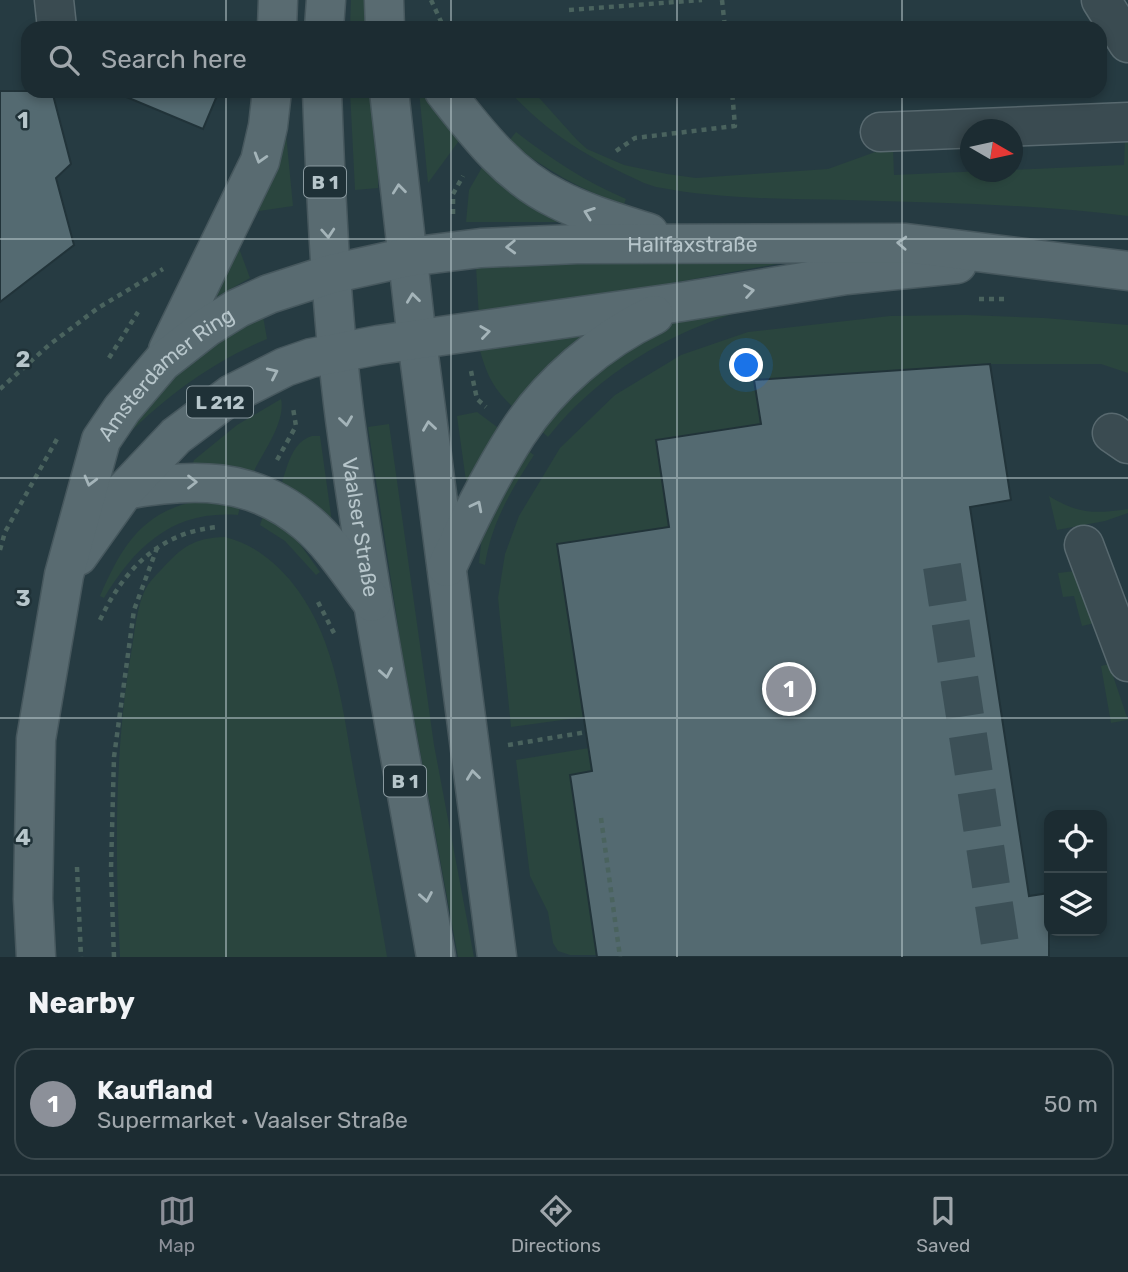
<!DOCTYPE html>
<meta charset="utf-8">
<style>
body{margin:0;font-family:Rubik,sans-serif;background:#25343a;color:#f1f3f6}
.controls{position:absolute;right:21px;bottom:21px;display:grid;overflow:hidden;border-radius:14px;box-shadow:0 4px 10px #0003}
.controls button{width:63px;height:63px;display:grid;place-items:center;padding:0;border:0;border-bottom:2px solid #3a484d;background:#1c2c32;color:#f1f3f6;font:35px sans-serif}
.compass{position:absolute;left:960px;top:119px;width:63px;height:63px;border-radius:50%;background:#1c2c32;box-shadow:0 4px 10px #0003;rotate:99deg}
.you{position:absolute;left:747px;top:366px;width:24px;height:24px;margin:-18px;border:5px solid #fff;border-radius:50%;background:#1a73e8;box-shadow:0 0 0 10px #1a73e833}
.badge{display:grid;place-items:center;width:46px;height:46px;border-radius:50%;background:#8c9099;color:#fff;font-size:23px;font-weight:700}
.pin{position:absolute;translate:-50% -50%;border:4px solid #fff;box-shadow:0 2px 7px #0006}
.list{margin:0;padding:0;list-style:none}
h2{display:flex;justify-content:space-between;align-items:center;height:91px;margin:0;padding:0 28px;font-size:30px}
h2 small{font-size:23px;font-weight:400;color:#a0a7ac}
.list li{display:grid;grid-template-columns:46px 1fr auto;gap:21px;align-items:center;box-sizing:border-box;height:112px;margin:0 14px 14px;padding:0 14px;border:2px solid #3a484d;border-radius:21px}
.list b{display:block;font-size:26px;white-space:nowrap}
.list p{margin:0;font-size:23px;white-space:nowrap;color:#a0a7ac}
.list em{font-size:23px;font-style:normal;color:#a0a7ac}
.icon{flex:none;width:38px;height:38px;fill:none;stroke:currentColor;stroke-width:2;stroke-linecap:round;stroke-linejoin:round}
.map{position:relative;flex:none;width:1128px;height:957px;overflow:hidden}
.search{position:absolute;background:#1c2c32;box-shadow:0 4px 10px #0003;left:21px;right:21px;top:21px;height:77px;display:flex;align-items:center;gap:18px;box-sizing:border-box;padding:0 24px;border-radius:21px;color:#a0a7ac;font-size:26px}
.sheet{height:217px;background:#1c2c32}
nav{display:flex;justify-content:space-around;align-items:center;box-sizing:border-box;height:98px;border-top:2px solid #3a484d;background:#1c2c32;font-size:19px;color:#a0a7ac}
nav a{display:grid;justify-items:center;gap:4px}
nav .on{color:#8c9099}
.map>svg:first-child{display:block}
.green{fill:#2a453e}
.building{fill:#546a71;stroke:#213339;stroke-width:2}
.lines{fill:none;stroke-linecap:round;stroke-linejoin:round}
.minor-tunnel{stroke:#3c5057;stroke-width:38;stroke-dasharray:38 19;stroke-linecap:butt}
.minor-casing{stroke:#58696f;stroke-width:41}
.major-casing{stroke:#47585e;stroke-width:41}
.path{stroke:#4a635e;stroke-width:4.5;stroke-dasharray:5 5;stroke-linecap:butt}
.minor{stroke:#3a4b51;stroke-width:38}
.major{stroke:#596b71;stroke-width:38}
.oneway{stroke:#a4b4b9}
.grid{fill:none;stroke:#b7c6cb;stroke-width:2;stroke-opacity:0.55}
.labels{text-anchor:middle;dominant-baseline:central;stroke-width:5;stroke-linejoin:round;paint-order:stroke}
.shield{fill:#1f3137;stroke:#89999f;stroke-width:2}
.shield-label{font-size:19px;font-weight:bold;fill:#b7c6cb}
.street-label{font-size:21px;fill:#b7c6cb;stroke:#1f3137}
.grid-label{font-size:23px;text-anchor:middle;font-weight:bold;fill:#b7c6cb;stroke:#1f3137;stroke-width:5;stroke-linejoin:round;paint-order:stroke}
</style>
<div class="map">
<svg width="1128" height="957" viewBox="0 0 1128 957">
<rect width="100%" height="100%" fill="#263b42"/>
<g class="green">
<polygon points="351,0 365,0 367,28 350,28"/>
<polygon points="350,91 372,91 378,156 378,188 355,190"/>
<polygon points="419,91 428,91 464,134 428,183"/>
<path d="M509,91h24l44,49 10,9 37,16 43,9 29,4 132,-9 50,-18 15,-3 1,27 230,-10 1,-27 3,-1v79c-93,-12 -188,-13 -281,-16 -63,-1 -129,-1 -191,-13l-12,-4c-54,-25 -94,-47 -135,-92z"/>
<path d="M516,132c35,27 70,50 110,67l-2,5c-43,-13 -81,-36 -115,-63z"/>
<polygon points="283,134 286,134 293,206 253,212"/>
<polygon points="488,157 566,222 466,222 469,190"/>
<polygon points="234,247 240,251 250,278 211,300"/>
<polygon points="777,253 781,260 777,264 479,318 476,267"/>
<path d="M745,310c-77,23 -146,63 -197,127l-11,-10 45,-48 76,-51 21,-9z"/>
<polygon points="967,315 1044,318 1128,325 1128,373 1101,364 990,364 755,380 761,424 656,440 669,527 558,544 584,717 511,727 498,598 505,554 519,516 560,448 615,395 681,355 748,332 890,316"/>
<path d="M263,316l4,23c-57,24 -108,62 -150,107l53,-68 49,-37z"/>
<path d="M594,326l-78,84c-23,-21 -29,-34 -37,-63z"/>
<path d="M281,399c5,22 -17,52 -27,72l-25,-6h-34l-2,-2 1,-3 43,-35z"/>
<polygon points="477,412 501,430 470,481 466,481 457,416"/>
<polygon points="389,424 434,745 474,957 458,957 402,653 368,427"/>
<path d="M312,436h8l12,86 -34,-30 -16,-10c6,-17 10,-40 30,-46z"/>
<path d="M523,447l11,8c-23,35 -43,69 -49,110l-6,-2 3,-28z"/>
<path d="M1049,496c29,18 46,18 79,13v4l-23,8 -48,9z"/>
<path d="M197,501l44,2 -3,12c-64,-5 -102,30 -134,83l-4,-2c21,-48 41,-84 97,-95z"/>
<polygon points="264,513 297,540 320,572 316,575 285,541 260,525"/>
<path d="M225,537c27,7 47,22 65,43 49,59 53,137 67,210 10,56 21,111 30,167h-267c-5,-103 -6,-208 12,-309 3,-19 5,-41 13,-58 4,-8 10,-14 16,-20 21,-23 32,-32 64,-33z"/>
<polygon points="1075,571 1095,623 1082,626 1074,596 1063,597 1058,573"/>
<polygon points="1109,664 1128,720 1127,720 1111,723 1101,666"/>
<polygon points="589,748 592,771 570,775 597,955 570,955 558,951 553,943 548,912 530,876 516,760"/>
</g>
<g class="building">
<polygon points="0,91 52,91 71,164 56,178 74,245 0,302"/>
<polygon points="112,91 219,91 203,129"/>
<polygon points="990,364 1011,500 970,507 1029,896 1049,893 1049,957 597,957 570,775 592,771 557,544 669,527 656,440 761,424 754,380"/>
</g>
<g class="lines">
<polyline class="minor-tunnel" points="942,566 1002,957"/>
<g class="minor-casing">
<g id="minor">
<polyline points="54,0 57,28"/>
<polyline points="1101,0 1128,43"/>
<polyline points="880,132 1128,122"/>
<polyline points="1112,433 1128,444"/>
<polyline points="1084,545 1128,662"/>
</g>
</g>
<g class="major-casing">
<g id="major">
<polyline points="384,0 385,28"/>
<polyline points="277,28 278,0"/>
<polyline points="324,28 326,0"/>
<path id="s1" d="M322,91c4,109 9,219 23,328 24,180 60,359 91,538"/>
<polyline points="389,91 417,340 497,957"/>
<path d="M444,91c32,41 65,85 113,108 29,15 61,24 92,34"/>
<polyline points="168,350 260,161 268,126 272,91"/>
<path d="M125,490c67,-12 127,-14 182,33 26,22 44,52 65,79"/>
<polyline points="78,556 125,490 176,436 232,394 285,367 311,358 378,345 681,302 846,275 957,264"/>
<path d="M447,567c21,-45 43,-91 70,-133 32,-50 84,-94 137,-119"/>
<path id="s2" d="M36,957l-3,-58 3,-160 28,-164 37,-135 21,-31 40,-47 45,-35 31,-19 31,-14 62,-20 77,-17 73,-9 96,-4 329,-1 222,28"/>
</g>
</g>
<g class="path">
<polyline points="431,0 444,28"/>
<polyline points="722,0 725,28"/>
<polyline points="569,10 702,0"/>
<polyline points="616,151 635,138 735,126 732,91"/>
<polyline points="453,214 453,194 463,176"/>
<polyline points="979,299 1005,299"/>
<polyline points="109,358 138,312"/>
<polyline points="471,371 477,399 486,407"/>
<polyline points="0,389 49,345 98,308 163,269"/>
<polyline points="277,460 296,426 293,408"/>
<polyline points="0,550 5,532 57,439"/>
<polyline points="318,602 335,635"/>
<path d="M100,620c24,-51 60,-88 118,-93"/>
<polyline points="508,745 587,732"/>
<polyline points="601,818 620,957"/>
<polyline points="77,867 81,957"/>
<polyline points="114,957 111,869 114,757 134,610 157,548"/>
</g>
<use href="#minor" class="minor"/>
<use href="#major" class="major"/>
</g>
<defs><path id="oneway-chevron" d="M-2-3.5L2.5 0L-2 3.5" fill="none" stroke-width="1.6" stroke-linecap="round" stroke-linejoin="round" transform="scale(1.75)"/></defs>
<g class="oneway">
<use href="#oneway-chevron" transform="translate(260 158) rotate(107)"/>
<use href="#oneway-chevron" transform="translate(399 189) rotate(-96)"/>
<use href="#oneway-chevron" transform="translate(589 213) rotate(-160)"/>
<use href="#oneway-chevron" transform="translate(328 233) rotate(86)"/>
<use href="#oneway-chevron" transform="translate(902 243) rotate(-177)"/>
<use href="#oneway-chevron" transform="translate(511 247) rotate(178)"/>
<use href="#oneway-chevron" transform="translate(749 291) rotate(-9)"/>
<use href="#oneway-chevron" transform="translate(413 298) rotate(-97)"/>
<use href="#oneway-chevron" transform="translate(485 332) rotate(-8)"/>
<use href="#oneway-chevron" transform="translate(273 373) rotate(-25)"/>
<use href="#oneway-chevron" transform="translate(346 421) rotate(82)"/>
<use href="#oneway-chevron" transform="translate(429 426) rotate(-98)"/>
<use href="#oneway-chevron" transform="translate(90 481) rotate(105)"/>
<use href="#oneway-chevron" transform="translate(192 482)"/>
<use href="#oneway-chevron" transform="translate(477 506) rotate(-63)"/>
<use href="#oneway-chevron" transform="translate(386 673) rotate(80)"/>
<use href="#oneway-chevron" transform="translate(473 775) rotate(-97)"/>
<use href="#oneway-chevron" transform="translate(426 897) rotate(80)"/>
</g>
<path class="grid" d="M226,0v28M451,0v28M677,0v28M902,0v28M226,91v866M451,91v866M677,91v866M902,91v866M0,239h1128M0,478h1128M0,718h1128"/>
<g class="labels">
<g class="shield">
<rect x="304" y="166.5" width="42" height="31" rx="5"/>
<rect x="187" y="386.5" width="66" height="31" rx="5"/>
<rect x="384" y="765.5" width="42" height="31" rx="5"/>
</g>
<g class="shield-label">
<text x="325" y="182">B 1</text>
<text x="220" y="402">L 212</text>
<text x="405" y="781">B 1</text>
</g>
<g class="street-label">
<text stroke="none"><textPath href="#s2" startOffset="1180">Halifaxstraße</textPath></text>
<text stroke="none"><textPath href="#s2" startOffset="618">Amsterdamer Ring</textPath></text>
<text stroke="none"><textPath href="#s1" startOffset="438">Vaalser Straße</textPath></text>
</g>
</g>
<g class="grid-label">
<text x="23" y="128">1</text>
<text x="23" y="367">2</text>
<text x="23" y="606">3</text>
<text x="23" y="845">4</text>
</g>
</svg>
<div class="controls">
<button><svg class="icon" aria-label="locate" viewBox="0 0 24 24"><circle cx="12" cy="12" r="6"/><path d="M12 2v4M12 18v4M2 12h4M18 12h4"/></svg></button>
<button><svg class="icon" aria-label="layers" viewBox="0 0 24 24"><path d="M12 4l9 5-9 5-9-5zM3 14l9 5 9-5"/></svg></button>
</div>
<svg class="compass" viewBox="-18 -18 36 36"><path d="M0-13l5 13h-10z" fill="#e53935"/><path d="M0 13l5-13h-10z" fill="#a0a7ac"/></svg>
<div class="you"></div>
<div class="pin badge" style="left:789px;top:689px">1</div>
<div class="search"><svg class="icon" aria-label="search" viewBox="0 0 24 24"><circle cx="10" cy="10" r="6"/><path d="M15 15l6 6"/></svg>Search here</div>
</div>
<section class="sheet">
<h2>Nearby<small></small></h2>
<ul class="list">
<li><span class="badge">1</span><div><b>Kaufland</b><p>Supermarket · Vaalser Straße</p></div><em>50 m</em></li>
</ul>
</section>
<nav>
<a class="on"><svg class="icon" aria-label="map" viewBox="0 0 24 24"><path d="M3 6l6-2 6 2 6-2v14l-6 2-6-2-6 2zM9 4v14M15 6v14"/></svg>Map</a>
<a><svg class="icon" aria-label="directions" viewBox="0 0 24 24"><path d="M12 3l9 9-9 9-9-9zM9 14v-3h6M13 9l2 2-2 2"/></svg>Directions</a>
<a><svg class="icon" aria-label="saved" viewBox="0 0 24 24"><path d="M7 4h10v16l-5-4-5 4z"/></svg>Saved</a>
</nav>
